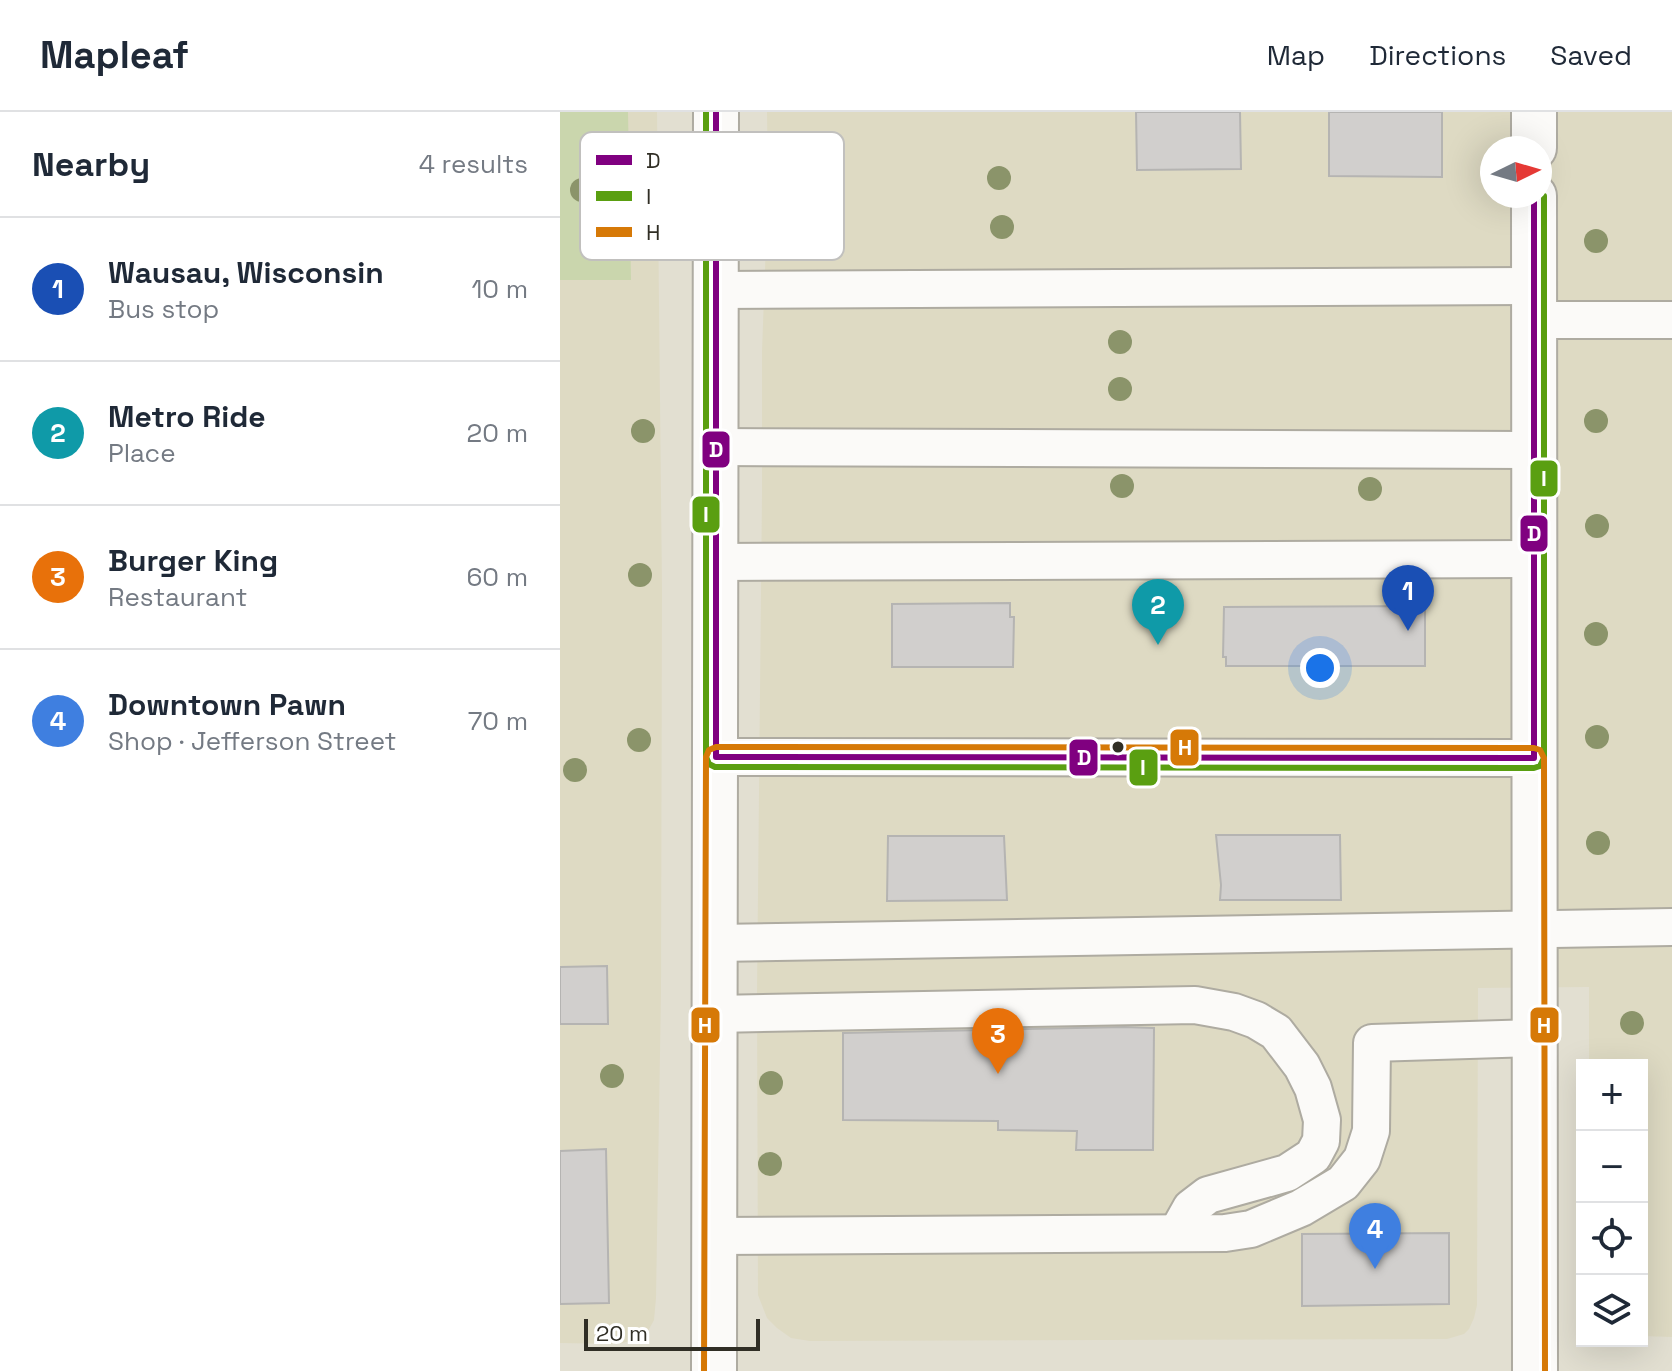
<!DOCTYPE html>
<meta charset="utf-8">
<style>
body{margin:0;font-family:"Space Grotesk",sans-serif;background:#f6f6f7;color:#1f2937}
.controls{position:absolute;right:24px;bottom:24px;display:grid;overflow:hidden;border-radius:0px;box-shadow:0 8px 32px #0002}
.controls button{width:72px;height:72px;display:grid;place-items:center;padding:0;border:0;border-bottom:2px solid #e0e1e3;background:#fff;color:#1f2937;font:40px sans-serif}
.compass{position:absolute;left:920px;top:24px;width:72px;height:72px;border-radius:50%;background:#fff;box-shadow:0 8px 32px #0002;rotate:85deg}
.scale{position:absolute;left:24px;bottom:20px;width:176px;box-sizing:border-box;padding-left:8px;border:4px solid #302e25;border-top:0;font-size:22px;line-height:28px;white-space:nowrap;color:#302e25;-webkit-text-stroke:6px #fff;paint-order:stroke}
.you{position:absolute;left:760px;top:556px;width:28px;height:28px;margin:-20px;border:6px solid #fff;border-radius:50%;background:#1a73e8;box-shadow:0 0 0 12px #1a73e833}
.badge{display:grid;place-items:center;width:52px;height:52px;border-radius:50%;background:#6e6c61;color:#fff;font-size:26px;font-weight:700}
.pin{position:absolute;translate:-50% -66px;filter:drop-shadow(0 2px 4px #0008)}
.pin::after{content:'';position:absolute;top:42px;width:28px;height:24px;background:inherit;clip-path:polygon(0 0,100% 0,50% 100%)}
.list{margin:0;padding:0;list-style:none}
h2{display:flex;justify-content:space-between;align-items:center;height:104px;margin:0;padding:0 32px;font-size:34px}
h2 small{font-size:26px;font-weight:400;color:#747a83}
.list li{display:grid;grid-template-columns:52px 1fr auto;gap:24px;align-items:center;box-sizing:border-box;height:144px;padding:0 32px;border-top:2px solid #e0e1e3}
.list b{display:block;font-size:30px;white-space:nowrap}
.list p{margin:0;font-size:26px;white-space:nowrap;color:#747a83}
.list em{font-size:26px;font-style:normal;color:#747a83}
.icon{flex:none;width:44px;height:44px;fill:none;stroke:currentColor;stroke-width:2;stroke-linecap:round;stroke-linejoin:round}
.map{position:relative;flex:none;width:1112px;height:1259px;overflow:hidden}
header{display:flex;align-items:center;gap:48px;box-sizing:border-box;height:112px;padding:0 40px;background:#fff;border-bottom:2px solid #e0e1e3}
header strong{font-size:38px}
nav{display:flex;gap:44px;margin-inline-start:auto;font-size:28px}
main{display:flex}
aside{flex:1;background:#fff}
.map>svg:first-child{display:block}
.built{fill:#dedac3;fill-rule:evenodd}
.green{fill:#cad6ad}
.building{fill:#d1cfcd;stroke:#b5b4b2;stroke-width:2}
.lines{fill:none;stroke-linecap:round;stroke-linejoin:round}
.service-casing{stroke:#aeaba1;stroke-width:40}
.minor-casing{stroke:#aeaba1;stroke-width:48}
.tertiary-casing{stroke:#aeaba1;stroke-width:48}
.service{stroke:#fbfaf8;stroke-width:36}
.minor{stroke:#fbfaf8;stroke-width:44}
.tertiary{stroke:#fbfaf8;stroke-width:44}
.bus-1-casing{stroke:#fff;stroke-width:12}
.bus-2-casing{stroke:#fff;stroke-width:12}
.bus-3-casing{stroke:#fff;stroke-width:12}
.bus-1{stroke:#800080;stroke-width:6}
.bus-2{stroke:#5a9f11;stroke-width:6}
.bus-3{stroke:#d67907;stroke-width:6}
.tree{fill:#8b946a}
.bus-dot{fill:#302e25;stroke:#fff;stroke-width:3}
.key{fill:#fff;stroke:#c1c0be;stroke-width:2}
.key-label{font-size:22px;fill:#302e25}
.line-badge{stroke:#fff;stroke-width:3}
.badge-label{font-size:22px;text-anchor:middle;font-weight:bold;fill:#fff}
</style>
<header>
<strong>Mapleaf</strong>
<nav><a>Map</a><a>Directions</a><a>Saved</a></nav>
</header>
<main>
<aside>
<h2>Nearby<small>4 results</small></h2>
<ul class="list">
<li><span class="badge" style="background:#1a4fb4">1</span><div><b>Wausau, Wisconsin</b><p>Bus stop</p></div><em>10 m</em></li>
<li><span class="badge" style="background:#0f9aa8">2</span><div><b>Metro Ride</b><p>Place</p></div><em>20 m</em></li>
<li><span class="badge" style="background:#e8710a">3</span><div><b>Burger King</b><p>Restaurant</p></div><em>60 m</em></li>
<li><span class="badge" style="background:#3f7fe0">4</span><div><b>Downtown Pawn</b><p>Shop · Jefferson Street</p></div><em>70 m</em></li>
</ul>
</aside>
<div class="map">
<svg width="1112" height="1259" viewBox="0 0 1112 1259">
<rect width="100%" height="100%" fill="#e2dfd1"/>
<g class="built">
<polygon points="0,0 97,0 102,478 101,880 96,1186 94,1208 88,1219 73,1228 59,1232 0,1231"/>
<path d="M207,0h905v1225l-30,-1v-271h-53v-78l-111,1 -1,317 -3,13 -5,11 -5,5 -17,5 -637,2 -19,-3 -14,-10 -10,-10 -9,-23 -1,-302 5,-499v-143l6,-162zM932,36h48v48h-48z"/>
</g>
<polygon class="green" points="0,0 68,0 71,168 0,168"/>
<g class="building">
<polygon points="576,0 680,0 681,57 577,58"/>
<polygon points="769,0 882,0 882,65 769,64"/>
<polygon points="450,491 450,505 454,505 453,555 332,555 332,492"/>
<polygon points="865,494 865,554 666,554 666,545 663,545 664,495"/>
<polygon points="656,723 780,723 781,788 660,788 661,773"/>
<polygon points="328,724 444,724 447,788 327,789"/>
<polygon points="47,854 48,912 0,912 0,855"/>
<polygon points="564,915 594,916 593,1038 516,1038 517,1019 438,1018 438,1009 283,1008 283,921"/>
<polygon points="46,1037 49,1191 0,1192 0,1039"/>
<polygon points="889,1121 889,1192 742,1194 742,1122"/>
</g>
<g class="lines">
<g class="service-casing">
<g id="service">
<polyline points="156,178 974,174"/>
<polyline points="974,208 1112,208"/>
<polyline points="156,335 975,338"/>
<polyline points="155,450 974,447"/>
<polyline points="156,645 974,646"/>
<polyline points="155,831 1112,815"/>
<polyline points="155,902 635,893 674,900 696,908 716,920 742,954 753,976 762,1008 761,1029 753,1044 727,1061 648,1083 631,1096 617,1121"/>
<polyline points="154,1124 665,1121 691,1117 741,1096 783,1071 802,1047 811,1019 812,931 975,926"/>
</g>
</g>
<g class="minor-casing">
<g id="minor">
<polyline points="974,0 974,36"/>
<polyline points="974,84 975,1259"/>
</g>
</g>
<g class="tertiary-casing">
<polyline id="tertiary" points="154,1259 156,0"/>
</g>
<use href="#service" class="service"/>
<use href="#minor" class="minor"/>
<use href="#tertiary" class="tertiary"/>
<g class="bus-1-casing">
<polyline id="bus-1" points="156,0 156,645 974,646 974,84"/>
</g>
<g class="bus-2-casing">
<polyline id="bus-2" points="146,0 146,645 149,652 155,655 974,656 980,654 984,646 984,84"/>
</g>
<g class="bus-3-casing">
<polyline id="bus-3" points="144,1259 146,645 149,638 156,635 974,636 980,638 984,646 985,1259"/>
</g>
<use href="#bus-1" class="bus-1"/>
<use href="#bus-2" class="bus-2"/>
<use href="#bus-3" class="bus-3"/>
</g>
<g class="tree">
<circle cx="439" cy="66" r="12"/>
<circle cx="22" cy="78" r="12"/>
<circle cx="442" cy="115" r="12"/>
<circle cx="1036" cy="129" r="12"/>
<circle cx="560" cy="230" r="12"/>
<circle cx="560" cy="277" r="12"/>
<circle cx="1036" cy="309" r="12"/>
<circle cx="83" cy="319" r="12"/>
<circle cx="562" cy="374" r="12"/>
<circle cx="810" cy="377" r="12"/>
<circle cx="1037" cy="414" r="12"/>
<circle cx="80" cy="463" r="12"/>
<circle cx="1036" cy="522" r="12"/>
<circle cx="1037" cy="625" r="12"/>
<circle cx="79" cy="628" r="12"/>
<circle cx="15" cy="658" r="12"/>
<circle cx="1038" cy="731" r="12"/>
<circle cx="1072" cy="911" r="12"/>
<circle cx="52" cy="964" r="12"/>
<circle cx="211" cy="971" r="12"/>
<circle cx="210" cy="1052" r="12"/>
</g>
<circle class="bus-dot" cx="558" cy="635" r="7"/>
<rect x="20" y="20" width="264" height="128" rx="12" class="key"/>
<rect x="36" y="43" width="36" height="10" fill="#800080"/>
<rect x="36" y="79" width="36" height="10" fill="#5a9f11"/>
<rect x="36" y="115" width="36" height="10" fill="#d67907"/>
<g class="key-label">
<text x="86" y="56">D</text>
<text x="86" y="92">I</text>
<text x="86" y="128">H</text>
</g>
<g class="line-badge">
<rect x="141" y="318" width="30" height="39" rx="8" fill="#800080"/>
<rect x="969" y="347" width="30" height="39" rx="8" fill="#5a9f11"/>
<rect x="131" y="383" width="30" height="39" rx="8" fill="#5a9f11"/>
<rect x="959" y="402" width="30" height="39" rx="8" fill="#800080"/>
<rect x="609" y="616" width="31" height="39" rx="8" fill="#d67907"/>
<rect x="508" y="626" width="31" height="39" rx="8" fill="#800080"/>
<rect x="568" y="636" width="31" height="39" rx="8" fill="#5a9f11"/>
<rect x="969" y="894" width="31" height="38" rx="8" fill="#d67907"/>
<rect x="130" y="894" width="31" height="38" rx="8" fill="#d67907"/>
</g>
<g class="badge-label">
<text x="156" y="345">D</text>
<text x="984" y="374">I</text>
<text x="146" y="410">I</text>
<text x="974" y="429">D</text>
<text x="625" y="643">H</text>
<text x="524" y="653">D</text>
<text x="583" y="663">I</text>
<text x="984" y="921">H</text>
<text x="145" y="921">H</text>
</g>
</svg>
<div class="controls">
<button>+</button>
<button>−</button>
<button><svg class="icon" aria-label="locate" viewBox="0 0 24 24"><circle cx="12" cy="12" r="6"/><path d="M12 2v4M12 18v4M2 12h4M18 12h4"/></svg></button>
<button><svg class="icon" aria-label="layers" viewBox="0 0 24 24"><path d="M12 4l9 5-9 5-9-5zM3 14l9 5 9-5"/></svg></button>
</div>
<svg class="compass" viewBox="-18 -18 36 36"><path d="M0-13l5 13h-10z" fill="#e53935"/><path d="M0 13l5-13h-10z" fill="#747a83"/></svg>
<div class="scale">20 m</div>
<div class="you"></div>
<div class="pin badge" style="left:848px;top:519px;background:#1a4fb4">1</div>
<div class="pin badge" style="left:598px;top:533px;background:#0f9aa8">2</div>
<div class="pin badge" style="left:438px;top:962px;background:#e8710a">3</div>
<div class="pin badge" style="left:815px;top:1157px;background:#3f7fe0">4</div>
</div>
</main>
